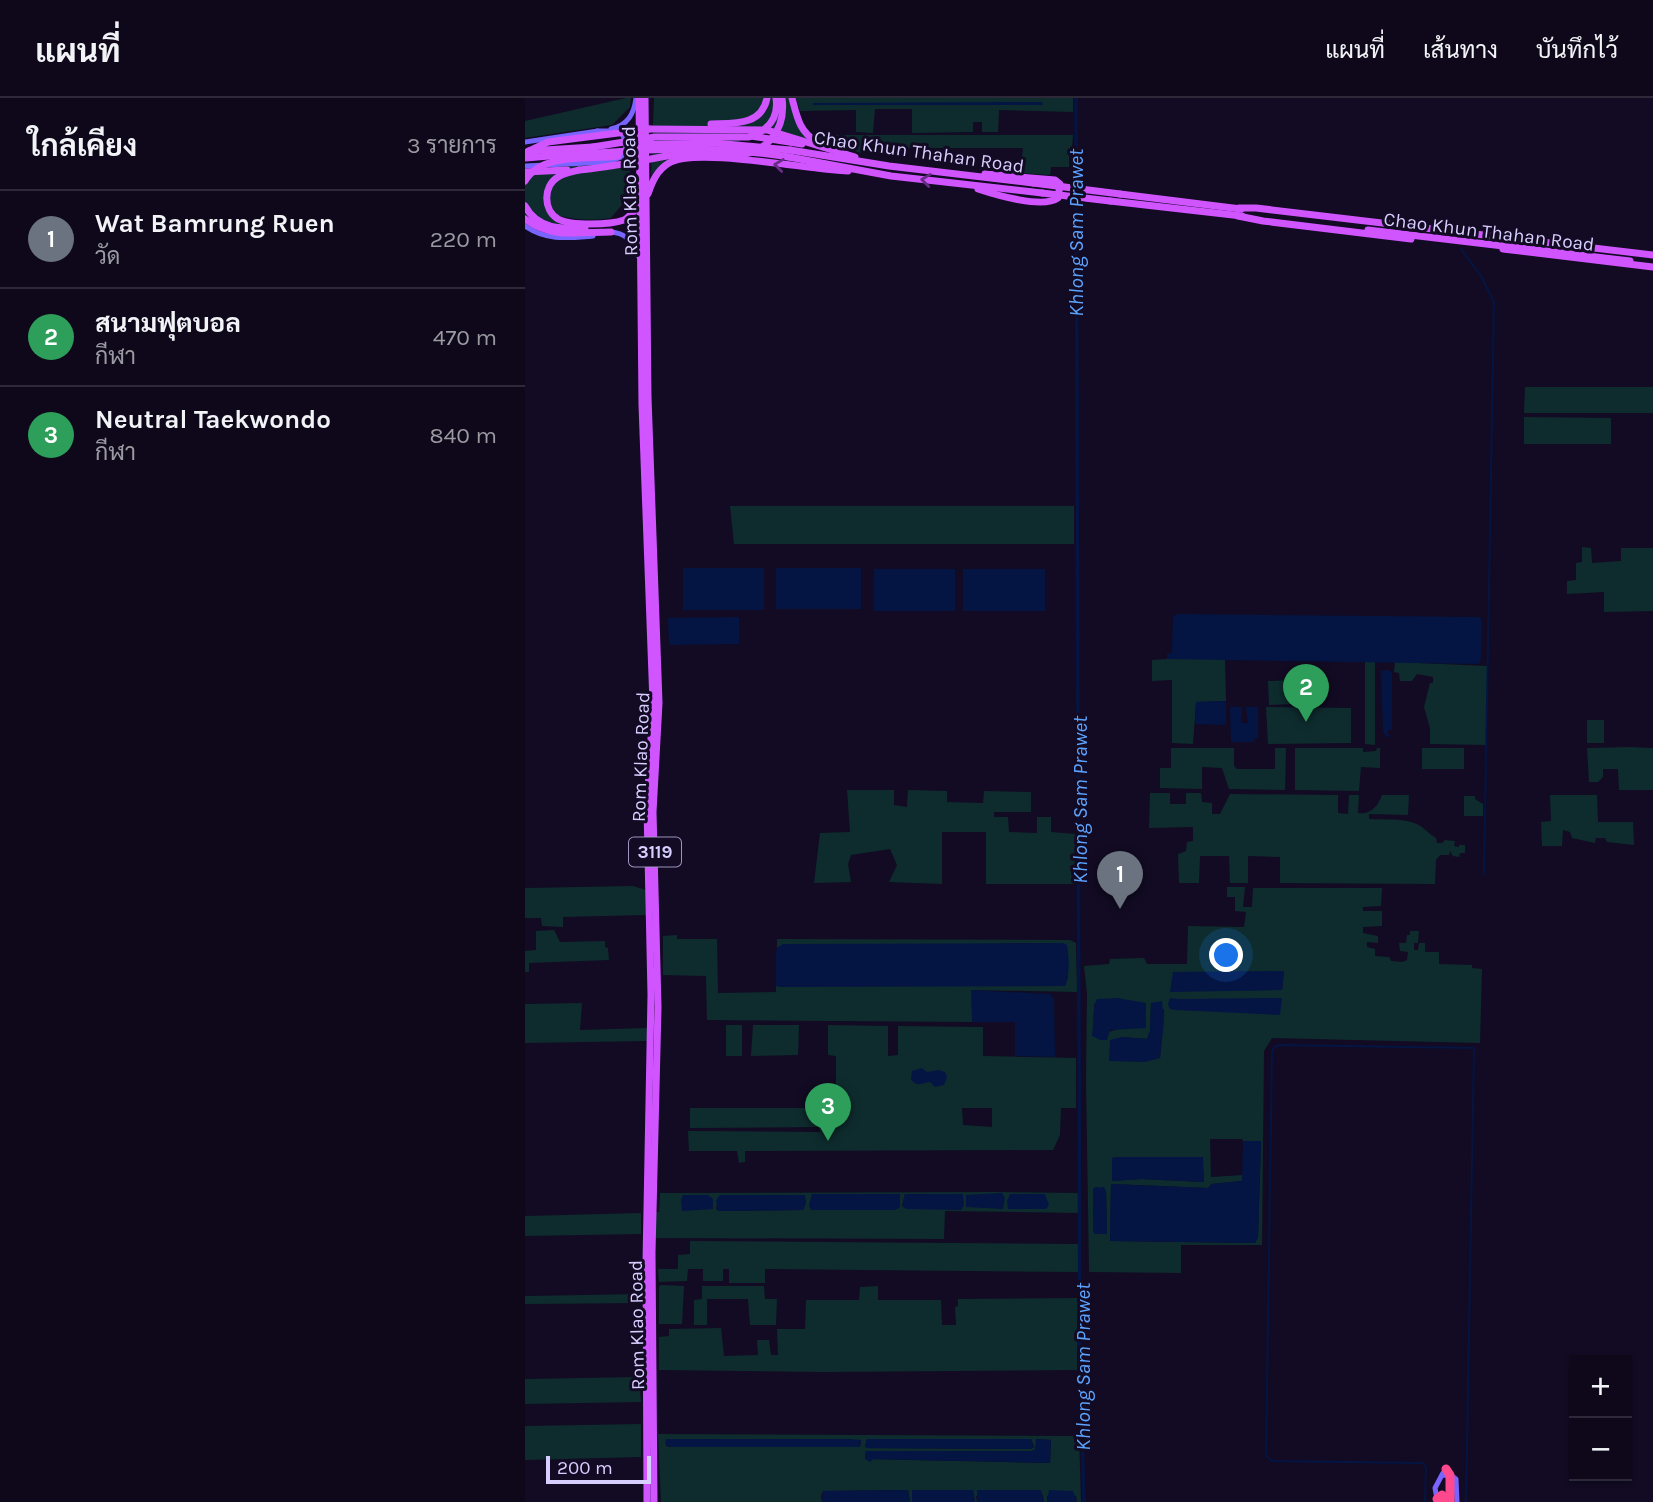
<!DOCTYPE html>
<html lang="th">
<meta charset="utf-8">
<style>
body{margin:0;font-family:Karla,Sarabun,sans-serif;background:#171123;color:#f1f3f6}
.controls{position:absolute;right:21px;bottom:21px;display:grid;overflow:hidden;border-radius:0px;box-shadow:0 2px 5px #0004}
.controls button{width:63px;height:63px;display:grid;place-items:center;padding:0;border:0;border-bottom:2px solid #2e2939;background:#0e081a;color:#f1f3f6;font:35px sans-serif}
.scale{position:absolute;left:21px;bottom:18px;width:105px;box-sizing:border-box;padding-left:7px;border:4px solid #d8ceff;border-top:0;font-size:19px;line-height:24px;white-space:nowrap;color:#d8ceff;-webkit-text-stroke:5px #120b23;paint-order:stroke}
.you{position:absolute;left:702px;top:858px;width:24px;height:24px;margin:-18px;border:5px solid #fff;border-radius:50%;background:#1a73e8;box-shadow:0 0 0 10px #1a73e833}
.badge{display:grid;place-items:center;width:46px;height:46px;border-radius:50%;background:#00c7f9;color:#fff;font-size:23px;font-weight:700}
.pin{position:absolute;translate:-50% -58px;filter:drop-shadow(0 2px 4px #0008)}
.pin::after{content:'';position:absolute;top:37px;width:24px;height:21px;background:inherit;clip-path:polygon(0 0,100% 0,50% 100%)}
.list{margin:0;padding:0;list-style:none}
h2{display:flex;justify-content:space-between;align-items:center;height:91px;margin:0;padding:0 28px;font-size:30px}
h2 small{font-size:23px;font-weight:400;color:#9b9aa2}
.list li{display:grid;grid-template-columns:46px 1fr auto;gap:21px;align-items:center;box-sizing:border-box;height:98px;padding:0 28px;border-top:2px solid #2e2939}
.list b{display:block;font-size:26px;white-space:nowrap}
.list p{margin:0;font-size:23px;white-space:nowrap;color:#9b9aa2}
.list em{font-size:23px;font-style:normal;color:#9b9aa2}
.map{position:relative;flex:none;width:1128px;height:1404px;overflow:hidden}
header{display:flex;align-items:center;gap:42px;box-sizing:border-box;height:98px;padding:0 35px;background:#0e081a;border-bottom:2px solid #2e2939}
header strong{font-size:33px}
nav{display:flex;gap:38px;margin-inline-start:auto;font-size:24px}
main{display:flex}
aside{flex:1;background:#0e081a}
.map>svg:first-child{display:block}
.green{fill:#0e2c2e;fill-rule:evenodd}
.water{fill:#041543}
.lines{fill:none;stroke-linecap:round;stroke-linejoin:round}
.stream{stroke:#041543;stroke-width:2}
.canal{stroke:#041543;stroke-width:3.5}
.secondary{stroke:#7865ff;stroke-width:5}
.primary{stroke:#d055ff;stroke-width:7}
.motorway{stroke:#ff498e;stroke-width:9}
.primary-bridge{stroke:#d055ff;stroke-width:7}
.oneway{stroke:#672c86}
.labels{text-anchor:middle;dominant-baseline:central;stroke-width:6;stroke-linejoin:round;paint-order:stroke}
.shield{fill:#120b23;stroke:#9d94bd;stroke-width:2}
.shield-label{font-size:18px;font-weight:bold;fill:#d8ceff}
.street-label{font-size:19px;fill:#d8ceff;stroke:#120b23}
.water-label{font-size:21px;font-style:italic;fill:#5ca3ff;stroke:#120b23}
</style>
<header>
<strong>แผนที่</strong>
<nav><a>แผนที่</a><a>เส้นทาง</a><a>บันทึกไว้</a></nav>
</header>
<main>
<aside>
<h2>ใกล้เคียง<small>3 รายการ</small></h2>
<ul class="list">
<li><span class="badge" style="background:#6b7280">1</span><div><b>Wat Bamrung Ruen</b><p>วัด</p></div><em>220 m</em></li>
<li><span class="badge" style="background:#2e9e5b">2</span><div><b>สนามฟุตบอล</b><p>กีฬา</p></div><em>470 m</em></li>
<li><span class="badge" style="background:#2e9e5b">3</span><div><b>Neutral Taekwondo</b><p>กีฬา</p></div><em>840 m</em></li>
</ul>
</aside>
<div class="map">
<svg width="1128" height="1404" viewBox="0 0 1128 1404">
<rect width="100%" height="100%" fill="#120b23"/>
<g class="green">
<polygon points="101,0 106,0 105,9 87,27 0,40 0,23"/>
<polygon points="129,0 238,0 238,8 231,16 235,20 242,12 244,0 264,0 286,43 248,32 215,34 214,60 146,60 126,77"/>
<polygon points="271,0 548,0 548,14 474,12 473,34 457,34 457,24 448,24 448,34 387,35 387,11 350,11 348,35 331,34 331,12 275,13"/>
<polygon points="304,37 548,37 547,51 544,51 544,69 526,69 525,77 495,75 498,50 357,50 339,48 336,55 301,45 291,40"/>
<path d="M105,62v35l-19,23c-23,3 -42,2 -63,-6l28,15 -51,-3v-53z"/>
<polygon points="1000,289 1128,289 1128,315 999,315"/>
<polygon points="999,319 1086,320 1086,346 999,346"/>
<polygon points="205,408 549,408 549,446 209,446"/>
<polygon points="1057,449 1066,450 1067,465 1096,463 1096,450 1128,450 1128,513 1079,514 1079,494 1042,496 1042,483 1051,482 1051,465 1057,464"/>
<polygon points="642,561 700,561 701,603 671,604 668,646 647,645 647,582 627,583 627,562"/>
<polygon points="840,563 850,563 850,647 840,646"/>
<polygon points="870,564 963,568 961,647 905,646 905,630 899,609 905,585 908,585 908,579 892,576 887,583 875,583 874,575 869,574"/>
<polygon points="770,582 768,606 744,607 743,583"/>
<polygon points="741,609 826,610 826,645 743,646"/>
<rect x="1062" y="622" width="17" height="23"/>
<polygon points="1104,649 1128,650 1128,692 1094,692 1093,671 1078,671 1078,679 1073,684 1064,684 1062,650"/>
<polygon points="646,650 709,650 709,668 712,671 750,671 750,650 761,650 760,692 704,691 697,670 677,669 677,691 635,690 635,670 646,670"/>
<polygon points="770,650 838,650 838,654 851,653 852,650 855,650 855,670 836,669 834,693 770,692"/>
<rect x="897" y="650" width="42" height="21"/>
<polygon points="322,692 369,692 369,707 382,709 383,692 422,693 422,704 458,705 459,693 506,694 506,714 469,714 469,719 483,719 484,734 512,735 512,719 526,719 526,734 550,736 551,784 549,786 461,786 461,734 417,734 417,786 364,784 372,767 365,751 326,757 323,766 326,784 289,785 295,735 325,734"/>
<path d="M625,695h20v11h16v-11h15l1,9 10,1v11h8l10,-20 108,1v18l10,1 1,-19h10l-1,18c13,2 20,-7 24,-18h27l-1,20 -39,-1v5c13,1 33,-1 45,4 9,3 15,11 22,15l1,5h5l3,-3 10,1 -1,5 5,1v-2h6v8h-5l-1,4 -6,-1 -3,-5 -1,4h-9l-4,5 -1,24 -155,-1v-26l-32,-1v27h-18l-1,-27h-29l-1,27h-20l-1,-29 8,-3 1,-9 6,-1v-14l-44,1z"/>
<polygon points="1025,697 1072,697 1073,724 1108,724 1109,747 1082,744 1080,740 1071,740 1070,745 1047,740 1045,734 1038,732 1037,748 1017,748 1016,724 1026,723"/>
<polygon points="939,698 950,698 950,701 958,706 958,718 939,718"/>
<polygon points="108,788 121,792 122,817 38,819 38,829 17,828 16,820 0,820 0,790"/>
<path d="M702,789h18l-2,20h9l1,-19h129l-1,18 -18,1v4h19v15l-19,1v6l15,3v7l-11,-1v5l8,2v7l14,1 2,4 11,1 5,-2 1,-8 -8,-1 -1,-8h7l1,-8h3v-4h9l-1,12h-4v7h4l1,-7h6v9h14v12l33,1v3l10,1 -2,74 -208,-5 -8,13 -2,194h-81v28l-92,-1 -3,-192 1,-87 -3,-27 25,-2 1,-5 34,-1 3,6h40l1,-38 56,1 2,-15 -11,-1v-14h-8zM759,874l-2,18 -112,1zM592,900l26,6 -27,26 -24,6 3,-17 -1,-15zM626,905l13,7 -4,48 -38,-21 25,2 3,-8zM685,1041h32l1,2h18l-3,96 -3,6 -145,-2 1,-57 97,4 4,-4 30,-3 1,-6 -32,2zM590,1059h87l2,25 -63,-3 -29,2v-19zM571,1089l10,4 1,43 -12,-2 -2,-41z"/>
<polygon points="29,832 35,844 80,843 80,849 83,850 84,862 4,865 4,874 0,874 0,853 11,852 11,833"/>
<polygon points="152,837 152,841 192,841 193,895 251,894 251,888 540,888 543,879 542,847 502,845 252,852 252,841 545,842 551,845 552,894 447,892 447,924 182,922 181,878 138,877 138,838"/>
<polygon points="57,905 55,932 122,930 123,943 0,945 0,906"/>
<rect x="201" y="927" width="16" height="31"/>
<polygon points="228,927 274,927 273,957 226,958"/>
<path d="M303,927l60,1v30l10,-1v-29l85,1v29l93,2v50h-15l-1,27 -7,15 -308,1v11l-6,1 -2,-12h-48l-1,-20 132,1 -1,-5 -129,1v-20h146v-52l-8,-1zM437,1010h30v19l-29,-2z"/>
<path d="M467,1094l87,1v20l-134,-2 -1,28 -288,-1v-26h3l1,-19zM287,1096h87l1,13 -5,3h-84zM380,1096h58l-56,15 -5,-3zM195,1097h84l2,7 -3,8 -85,1 -2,-3z"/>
<polygon points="116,1115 116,1136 0,1138 0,1118"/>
<polygon points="165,1143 553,1146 553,1174 240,1171 240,1185 204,1185 204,1171 198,1171 198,1183 178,1183 178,1171 163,1171 162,1183 134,1184 133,1171 153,1171 153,1157 165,1156"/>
<polygon points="136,1187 159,1188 157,1226 134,1226 134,1189"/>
<polygon points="177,1188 239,1188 240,1201 252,1201 251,1227 225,1227 223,1201 182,1201 182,1227 169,1227 169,1202 177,1201"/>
<polygon points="353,1188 353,1202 416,1202 417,1227 431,1227 430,1209 433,1208 433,1201 553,1200 552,1272 299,1274 134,1272 134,1239 144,1238 144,1231 196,1230 199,1258 233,1257 232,1242 244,1242 246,1257 253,1257 252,1231 280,1231 281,1202 334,1202 335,1189"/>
<polygon points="118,1196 117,1205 0,1206 0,1198"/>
<polygon points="114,1279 116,1304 0,1306 0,1281"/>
<polygon points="116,1326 116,1359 0,1362 0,1328"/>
<path d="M133,1336l421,2 2,66h-4l-1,-6h-29v6h-3l-1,-7 -67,1 1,6h-2l-2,-12h-60l-1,12h-2l-2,-12 -85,1 -2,5 1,6h-161zM141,1341h182l13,2 -1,6h-190l-4,-1zM342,1341h164l3,8 -3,2 -163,-1 -3,-2zM512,1341l14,1 -1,23 -185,-4 1,-8h165l4,-1z"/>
</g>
<g class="water">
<polygon points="517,4 518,7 288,7 288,5"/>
<rect x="158" y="470" width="81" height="42"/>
<rect x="251" y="470" width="85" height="41"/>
<rect x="349" y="471" width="81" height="42"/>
<rect x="438" y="471" width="82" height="42"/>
<polygon points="651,516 953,519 956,520 957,524 956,560 954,566 642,561 642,556 647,555 648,519"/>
<polygon points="214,519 214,546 144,547 143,520"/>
<polygon points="864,572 867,575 867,632 863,632 863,637 867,638 861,639 858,632 856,573"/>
<polygon points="701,603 701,627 670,626 671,604"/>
<polygon points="705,609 717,609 716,625 723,625 721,609 733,609 733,640 729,641 729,644 706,644"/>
<path d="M538,845l4,2c2,13 3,29 -2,41l-285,1 -4,-1v-34l1,-4 6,-4z"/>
<polygon points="759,873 757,892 645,894 648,874"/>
<polygon points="446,892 525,896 529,901 530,959 490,958 490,924 447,924"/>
<path d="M592,900l29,5v25l-36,2 -3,10h-7l-8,-4c2,-11 0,-29 5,-37z"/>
<polygon points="645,900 654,901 757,900 755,917 650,912 645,911 643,907"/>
<polygon points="637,903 639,924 635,960 620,964 584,963 585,942 597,939 622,941 625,933 626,905"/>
<path d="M397,970l5,4 11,-2 7,2 2,5 -3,8 -9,2 -5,-5c-9,1 -13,6 -19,-3l1,-8z"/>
<polygon points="718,1043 736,1043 733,1139 730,1145 585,1143 586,1086 683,1090 686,1086 717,1083"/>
<polygon points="590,1059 678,1059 679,1084 616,1081 587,1083 587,1060"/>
<polygon points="579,1089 581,1093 582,1136 570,1136 568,1133 568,1090"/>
<polygon points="477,1095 480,1100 478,1111 441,1109 441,1097"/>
<polygon points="287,1096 375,1096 375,1109 370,1112 286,1112 284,1107"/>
<polygon points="380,1096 438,1096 439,1107 436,1112 381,1111 377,1108"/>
<polygon points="485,1096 520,1096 524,1107 521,1111 483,1111 482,1103"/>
<polygon points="158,1097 183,1097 188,1101 188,1111 157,1113 156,1102"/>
<polygon points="195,1097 280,1097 281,1104 278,1112 193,1113 191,1102"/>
<polygon points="141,1341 323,1341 336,1342 335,1349 145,1349 140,1346"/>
<polygon points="342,1341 506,1341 509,1349 506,1351 342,1350 340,1348"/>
<polygon points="511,1341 526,1342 525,1365 348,1361 345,1364 340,1361 341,1353 506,1353 510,1352"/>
<polygon points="383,1392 385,1404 297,1404 298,1393"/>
<polygon points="387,1392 448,1392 450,1404 387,1404"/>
<polygon points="452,1392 516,1392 519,1404 452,1404"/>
<polygon points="524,1392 548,1393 552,1404 522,1404"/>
</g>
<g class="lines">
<g class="stream">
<polyline points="936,151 956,178 969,204 959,776"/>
<polyline points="900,1404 901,1369 898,1365 747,1363 741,1358 747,955 749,949 755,947 949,950 941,1404"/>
</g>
<polyline class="canal" points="551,0 555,1271 559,1404"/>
<g class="secondary">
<path d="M86,31c17,-4 23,-15 25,-31"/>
<polyline points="0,44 73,33"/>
<polyline points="0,68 83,64 99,58 101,49 98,37 89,33 72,33"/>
<path d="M0,128c21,15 43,12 68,10"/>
<path d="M84,134c17,0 24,10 30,25"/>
<polyline points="917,1377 927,1378 931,1381 932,1404"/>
<polyline points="912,1401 910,1390 918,1375"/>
</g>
<g class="primary">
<polyline points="114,0 117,307 128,605 122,710 126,897 121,1165 122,1404"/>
<polyline points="120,0 123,299 134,605 128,714 133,909 127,1155 129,1404"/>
<path d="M267,0c5,19 7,33 25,44"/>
<path d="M186,26c22,-1 51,2 56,-26"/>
<polyline points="124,31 242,32 330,59"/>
<polyline points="226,38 277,46"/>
<polyline points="265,52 364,68 508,85"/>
<polyline points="4,53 68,49"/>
<polyline points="264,59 366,78 517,95"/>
<path d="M54,72c-7,2 -15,3 -21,7 -15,9 -15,33 0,42 13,7 52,6 66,1 5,-3 8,-7 12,-11"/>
<polyline points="0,74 42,72"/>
<path d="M453,91c18,6 65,20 80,9l2,-14 -5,-4 -70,-6"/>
<path d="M123,96c4,-12 9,-24 21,-31 28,-16 141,7 179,8"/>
<polyline points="595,96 716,111"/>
<polyline points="585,103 717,118"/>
<path d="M0,108c13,24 37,23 60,22"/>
<polyline points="714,110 731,110 1128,157"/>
<polyline points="713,118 738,123 886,141"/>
<path d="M0,121c26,20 55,13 86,13"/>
<polyline points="978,151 1128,169"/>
</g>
<g class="motorway">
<polyline points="921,1371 925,1377 925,1404"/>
<polyline points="912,1401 917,1397 921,1404"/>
</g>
<g class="primary-bridge">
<polyline points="104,47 189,45 265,52"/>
<path d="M68,49l62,-10h94c19,-6 30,-19 27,-39"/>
<polyline points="0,55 23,44 124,31"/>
<path d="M0,60c88,-6 176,-16 264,-1"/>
<path d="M54,72c34,-3 67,-11 101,-16 30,-3 70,12 92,-16 10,-12 12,-25 10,-40"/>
<path d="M0,83c17,-29 64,-21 93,-25"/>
<polyline points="508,85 595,96"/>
<polyline points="517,95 585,103"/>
<polyline points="843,132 1105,163"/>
</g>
</g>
<defs><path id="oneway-chevron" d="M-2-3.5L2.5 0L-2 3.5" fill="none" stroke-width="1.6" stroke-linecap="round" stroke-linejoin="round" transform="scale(1.75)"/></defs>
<g class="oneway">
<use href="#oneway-chevron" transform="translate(254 67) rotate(-173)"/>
<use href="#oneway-chevron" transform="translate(401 82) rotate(-173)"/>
</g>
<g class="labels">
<rect class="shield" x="104" y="739.5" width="52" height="29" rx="5"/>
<g class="shield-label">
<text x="130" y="754">3119</text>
</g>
<g class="street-label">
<text transform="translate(394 54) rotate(8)">Chao Khun Thahan Road</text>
<text transform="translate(105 93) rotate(-91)">Rom Klao Road</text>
<text transform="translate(964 134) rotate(7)">Chao Khun Thahan Road</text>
<text transform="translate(116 659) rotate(-88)">Rom Klao Road</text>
<text transform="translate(112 1227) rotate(-91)">Rom Klao Road</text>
</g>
<g class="water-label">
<text transform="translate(551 135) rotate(-90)">Khlong Sam Prawet</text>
<text transform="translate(555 702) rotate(-90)">Khlong Sam Prawet</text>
<text transform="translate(558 1269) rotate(-90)">Khlong Sam Prawet</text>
</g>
</g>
</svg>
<div class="controls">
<button>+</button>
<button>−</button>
</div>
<div class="scale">200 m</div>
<div class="you"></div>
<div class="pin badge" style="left:595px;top:811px;background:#6b7280">1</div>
<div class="pin badge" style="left:781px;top:624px;background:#2e9e5b">2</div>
<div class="pin badge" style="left:303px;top:1043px;background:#2e9e5b">3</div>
</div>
</main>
